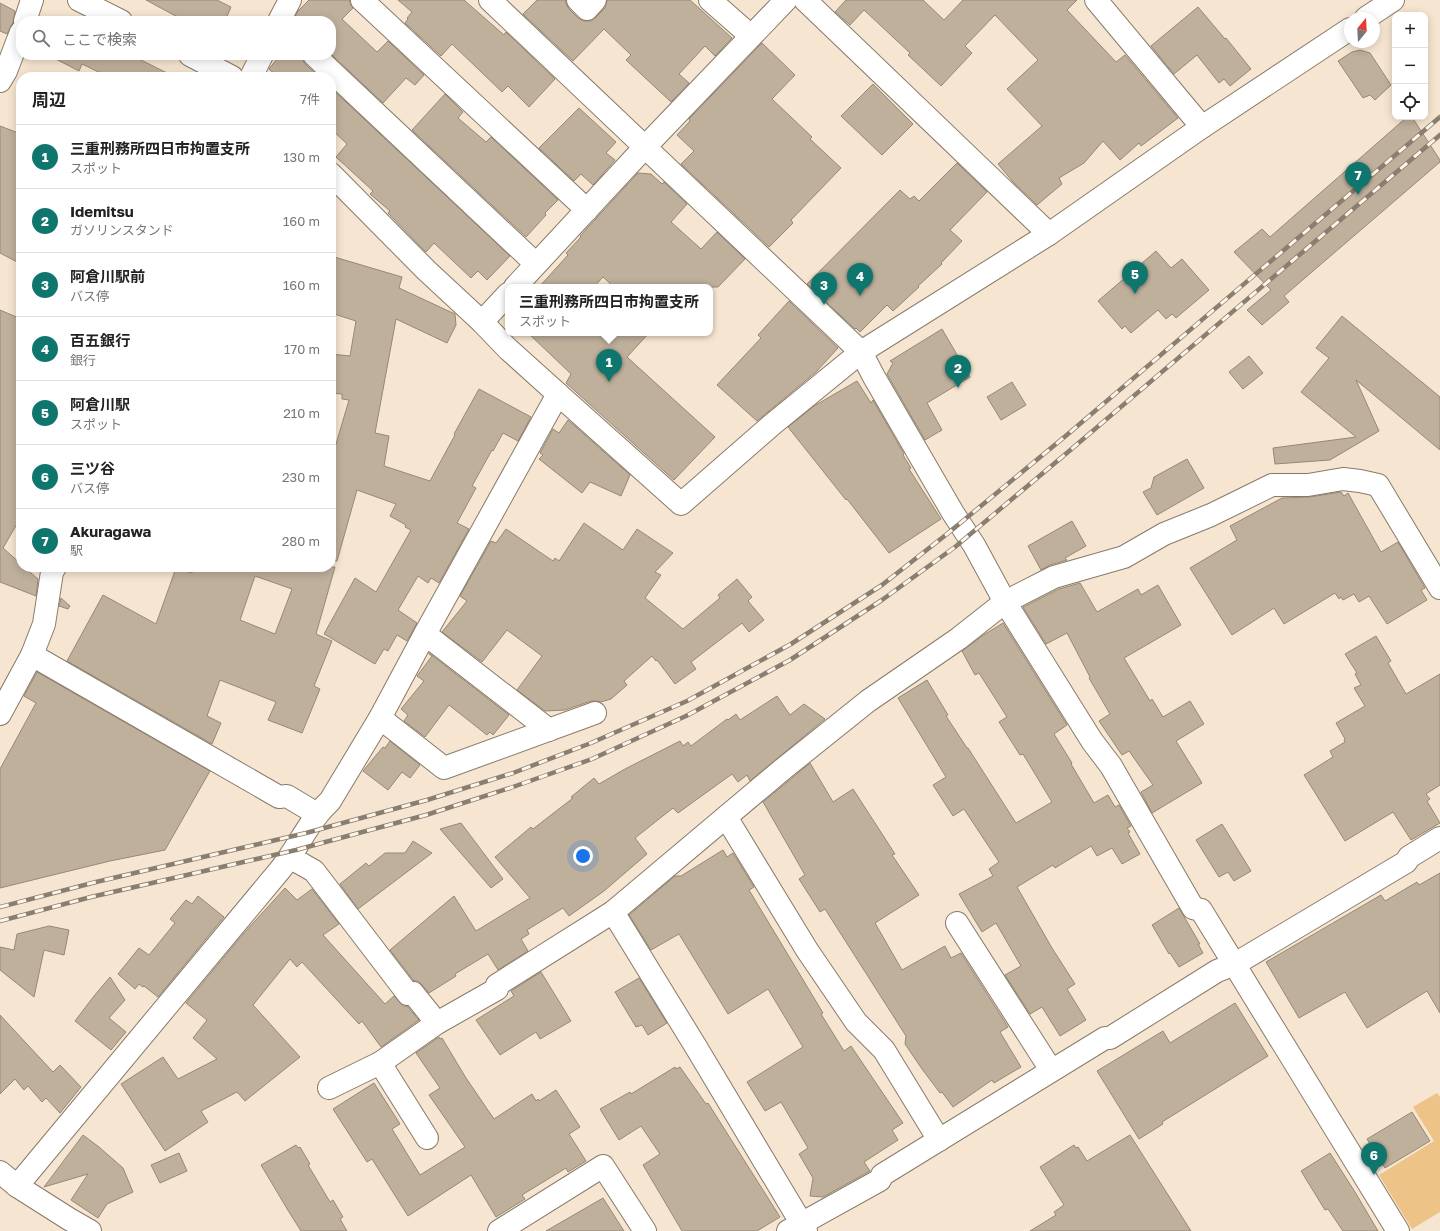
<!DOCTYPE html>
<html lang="ja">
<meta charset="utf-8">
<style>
body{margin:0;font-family:"Golos Text","Noto Sans JP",sans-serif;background:#f2f2f2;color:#222}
.controls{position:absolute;right:12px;top:12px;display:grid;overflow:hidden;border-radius:8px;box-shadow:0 2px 10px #0003}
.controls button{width:36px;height:36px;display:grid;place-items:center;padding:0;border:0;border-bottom:1px solid #e0e0e0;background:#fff;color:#222;font:20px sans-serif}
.compass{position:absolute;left:1344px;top:12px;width:36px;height:36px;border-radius:50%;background:#fff;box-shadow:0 2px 10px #0003;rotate:18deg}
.you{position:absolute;left:583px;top:856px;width:14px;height:14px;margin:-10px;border:3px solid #fff;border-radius:50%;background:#1a73e8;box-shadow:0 0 0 6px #1a73e833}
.badge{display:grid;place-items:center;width:26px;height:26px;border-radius:50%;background:#0f766e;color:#fff;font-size:13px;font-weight:700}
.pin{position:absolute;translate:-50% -33px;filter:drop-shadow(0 1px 2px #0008)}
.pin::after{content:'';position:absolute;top:21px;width:14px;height:12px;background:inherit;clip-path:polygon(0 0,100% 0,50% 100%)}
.popup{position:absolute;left:505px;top:284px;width:208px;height:52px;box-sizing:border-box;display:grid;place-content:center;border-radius:8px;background:#fff;filter:drop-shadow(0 1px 3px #0005);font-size:13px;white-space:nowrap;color:#767676}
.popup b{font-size:15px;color:#222}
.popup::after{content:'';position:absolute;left:50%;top:100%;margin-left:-8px;border:8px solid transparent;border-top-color:#fff}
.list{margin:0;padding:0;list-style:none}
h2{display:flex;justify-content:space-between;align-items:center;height:52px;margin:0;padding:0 16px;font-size:17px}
h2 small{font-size:13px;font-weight:400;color:#767676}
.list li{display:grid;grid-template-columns:26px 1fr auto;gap:12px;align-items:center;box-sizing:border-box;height:64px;padding:0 16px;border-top:1px solid #e0e0e0}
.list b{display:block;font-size:15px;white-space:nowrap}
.list p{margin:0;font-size:13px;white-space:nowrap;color:#767676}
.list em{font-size:13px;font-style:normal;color:#767676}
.icon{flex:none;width:22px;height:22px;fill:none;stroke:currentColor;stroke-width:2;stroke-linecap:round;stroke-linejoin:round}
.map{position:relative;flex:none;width:1440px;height:1231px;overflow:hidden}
.search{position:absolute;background:#fff;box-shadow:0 2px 10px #0003;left:16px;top:16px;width:320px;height:44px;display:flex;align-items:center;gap:10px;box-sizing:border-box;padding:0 14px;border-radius:16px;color:#767676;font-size:15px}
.panel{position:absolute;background:#fff;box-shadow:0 2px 10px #0003;left:16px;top:72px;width:320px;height:500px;border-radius:16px}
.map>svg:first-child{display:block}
.green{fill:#eec388}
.building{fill:#bfb09c;stroke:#978875;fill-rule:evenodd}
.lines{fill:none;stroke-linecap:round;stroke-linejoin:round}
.minor-casing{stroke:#887a68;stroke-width:24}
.minor{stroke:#fff;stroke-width:22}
.rail-casing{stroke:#897e70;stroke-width:4.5}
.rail{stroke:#fef4e8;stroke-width:3;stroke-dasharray:9;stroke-linecap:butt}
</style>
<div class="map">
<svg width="1440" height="1231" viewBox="0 0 1440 1231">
<rect width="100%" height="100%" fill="#f6e6d1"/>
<polygon class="green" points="1437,1093 1440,1097 1440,1212 1412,1229 1379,1175 1434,1141 1413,1107"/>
<g class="building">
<polygon points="146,0 217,0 231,7 225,21 185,21"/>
<polygon points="309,0 350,0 350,4 353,8 342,19 377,52 388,41 424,75 415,85 406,78 383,103 331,54 331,21 293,21 298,11"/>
<polygon points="398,0 464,0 504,35 506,32 555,79 529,107 508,86 502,92 452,44 441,56 405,23 408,19 407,18 412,12"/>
<polygon points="537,0 566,0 566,4 569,9 578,18 584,21 591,21 596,17 605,8 607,0 690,0 732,38 715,56 705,46 679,74 689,83 671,102 626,60 631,55 604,29 573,61 523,14"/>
<polygon points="846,0 923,0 944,20 963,0 1077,0 1067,10 1116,62 1125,55 1178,118 1141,146 1139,143 1120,160 1103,141 1084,163 1059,178 1062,184 1037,205 1013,182 998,164 1042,126 1007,89 1038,60 995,15 965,46 972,53 941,86 908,55 910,53 864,10 850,25 835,12"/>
<polygon points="0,3 15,11 13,23 7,34 0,31"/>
<polygon points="1198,7 1225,39 1226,38 1251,69 1230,86 1224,79 1219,83 1197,55 1174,74 1151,46"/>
<polygon points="762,43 795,75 772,99 812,137 810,139 841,168 791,220 793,223 769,247 681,164 694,151 677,135 690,121 689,119"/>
<polygon points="1360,50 1370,53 1391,85 1375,100 1370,95 1363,98 1338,61 1352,52"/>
<polygon points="48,55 131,55 175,77 109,77 82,64 79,71"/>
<polygon points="280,55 302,55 302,59 305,64 319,77 278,77 269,69"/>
<polygon points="873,84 913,124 882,155 841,116"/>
<polygon points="331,88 510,256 487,280 478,271 471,278 434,243 426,252 388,213 390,211 370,194 373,191 336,157 347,144 331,129"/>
<polygon points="445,94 463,112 458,118 486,142 491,137 558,200 545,213 546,215 526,237 412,130"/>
<polygon points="579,108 616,142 606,153 615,160 593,185 581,174 574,181 539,148"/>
<polygon points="1407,117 1412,117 1440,160 1440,162 1284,296 1289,302 1262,325 1247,310 1271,290 1234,252 1262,229 1270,237"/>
<polygon points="0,126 21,134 21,264 0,253"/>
<polygon points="957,163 987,192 950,230 962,241 941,263 942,264 918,286 919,287 893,311 887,305 860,332 856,328 855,329 807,284 900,190 910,199 914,196 919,201"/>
<polygon points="638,173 651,174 662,184 664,182 687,204 671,222 701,249 717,232 745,259 718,287 614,287 603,277 594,287 539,287 568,255 566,253 581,237 580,236"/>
<polygon points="1156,251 1171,268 1182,259 1209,290 1176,318 1172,314 1166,319 1158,310 1131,333 1125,326 1122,329 1098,301"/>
<polygon points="331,256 402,277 399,288 455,314 456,325 447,343 396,319 375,433 389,436 384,466 430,481 455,435 454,434 479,389 531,417 518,441 503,433 493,451 492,450 472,486 476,488 457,523 469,529 439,583 431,578 428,583 418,576 398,610 417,623 407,641 397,635 388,651 384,649 375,664 324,634 355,578 376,592 411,530 405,527 406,525 390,516 396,504 357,490 337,561 331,561 331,461 349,400 342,399 342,394 331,393 331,354 350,356 356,321 331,313"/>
<polygon points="789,301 838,348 816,372 757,421 717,385 761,338 758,335"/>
<polygon points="0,310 21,319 21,517 3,548 21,564 21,567 24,567 38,579 36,596 0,582"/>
<polygon points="1342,316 1440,397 1440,450 1356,380 1379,431 1330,460 1275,464 1273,448 1356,437 1301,392 1329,358 1316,348"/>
<polygon points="942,329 970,377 927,403 942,430 925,440 887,374 893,363 890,361"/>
<polygon points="528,333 649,333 627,357 715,437 674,480 566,383 571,374"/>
<polygon points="1249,356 1263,373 1243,389 1229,372"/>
<polygon points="857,381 871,403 873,400 904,454 903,455 911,468 909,469 941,519 889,553 847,499 846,500 788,427 814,406"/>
<polygon points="1012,382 1026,405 1001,420 987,397"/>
<polygon points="568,420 630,475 621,496 590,482 582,493 539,459 543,455 540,453 553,429 559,433"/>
<polygon points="1187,459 1204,488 1157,515 1143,492 1151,488 1154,477"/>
<polygon points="1341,492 1344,496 1348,493 1381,552 1398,542 1425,588 1421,590 1427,600 1387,624 1369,596 1359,602 1354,594 1343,600 1341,597 1339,599 1335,593 1284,624 1274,608 1232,635 1190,568 1237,540 1230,526 1282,498 1310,497"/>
<polygon points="1072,521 1086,546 1065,558 1067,560 1050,565 1041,570 1028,546"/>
<polygon points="584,523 623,550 637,529 673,553 655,572 661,575 645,598 683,629 720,598 718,595 737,579 752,597 748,601 764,620 749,632 742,623 691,662 696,669 675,684 657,660 656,661 652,656 624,681 627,685 611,699 601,702 597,701 591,701 565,710 545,711 517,690 542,656 507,630 482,662 442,632 467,601 460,596 491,541 496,543 506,529 553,561 555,558 559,561"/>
<path d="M194,567h141l-19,67 16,7 -18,45 6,3 -18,44 -34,-13 8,-18 -56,-22 -13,36 14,7 -9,21 -145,-83 36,-66 53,29 20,-56 16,5zM255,576l37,13 -17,45 -35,-14z"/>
<polygon points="1080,583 1097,612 1138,589 1141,595 1158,585 1181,625 1124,658 1150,701 1152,699 1163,717 1190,701 1204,724 1176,741 1202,783 1152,813 1141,792 1153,785 1129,751 1122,755 1099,721 1110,714 1089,678 1090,677 1067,633 1046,644 1023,607 1059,589"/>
<polygon points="61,598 70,606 68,609 59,606"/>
<polygon points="1003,623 1067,725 1054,734 1072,763 1071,764 1094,803 1108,795 1115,807 1119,805 1131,826 1127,828 1130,832 1128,833 1140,854 1122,864 1112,848 1097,856 1091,846 1055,868 1053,865 1017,887 1052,948 1075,984 1067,989 1086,1020 1060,1036 1042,1007 1030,1014 1005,975 1021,966 996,923 982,932 959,894 993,876 989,869 999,862 964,809 953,816 933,785 946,777 898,698 927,680 948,715 946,716 967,748 968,748 1016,823 1052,802 1023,754 1020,755 999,722 1007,717 979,673 975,675 962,651 982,636"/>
<polygon points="1376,636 1391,661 1388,663 1406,694 1440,674 1440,785 1426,794 1430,799 1427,801 1440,823 1411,840 1393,812 1345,841 1304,775 1333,757 1330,751 1345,742 1344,740 1345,739 1336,723 1365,706 1354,688 1361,685 1355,674 1357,673 1345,654"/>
<polygon points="429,653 509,715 493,735 490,732 487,735 449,705 425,737 404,721 408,715 401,709 424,681 417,676 432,656 429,654"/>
<polygon points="37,672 210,771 165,850 110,861 0,888 0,769 36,703 24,696"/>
<polygon points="777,696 790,715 804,704 825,719 750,781 747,775 738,782 732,774 678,813 673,808 635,838 647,854 604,891 569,916 563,908 527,930 529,934 521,939 528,951 498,970 488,954 455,974 456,976 429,993 422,985 418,981 414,981 390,950 454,896 476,931 530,898 495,857 531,827 533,829 573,798 571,797 594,778 599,784 625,769 680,741 683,746 688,742 691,746 727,719 728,720 736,714 740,720"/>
<polygon points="390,741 420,765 410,778 402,772 388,790 363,771 383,747 385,748"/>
<polygon points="810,763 833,802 853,789 895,854 892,855 919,895 875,923 902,970 945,946 951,958 961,953 1008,1027 1000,1032 1021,1067 994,1083 992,1080 953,1107 942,1092 940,1093 922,1069 905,1044 906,1036 825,909 820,912 799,879 805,875 763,802"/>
<polygon points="461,823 503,879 491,888 440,829"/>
<polygon points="1222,824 1251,871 1234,881 1228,872 1219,877 1196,840"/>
<polygon points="413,841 432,853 358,909 340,884 366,863 369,866 385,853 405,853"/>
<polygon points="723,850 727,857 733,853 754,887 749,890 823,1013 821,1014 844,1051 851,1046 903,1123 892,1130 898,1140 864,1162 870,1171 823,1197 810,1196 813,1178 799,1154 808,1148 781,1102 765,1111 747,1082 803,1047 768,989 728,1014 679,934 651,950 629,915 675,876 681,876"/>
<polygon points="1440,873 1440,1013 1427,991 1367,1028 1345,992 1299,1018 1266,962 1381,895 1385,901 1417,882 1419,885"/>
<polygon points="285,888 297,900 312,889 339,924 323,935 385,1004 394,996 403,1006 407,1006 419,1020 381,1047 362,1021 359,1024 302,962 297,967 290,959 253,1005 300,1057 245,1101 237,1092 201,1111 208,1122 165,1151 121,1084 163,1057 178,1079 217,1059 193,1038 207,1020 186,1003 244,933"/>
<polygon points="198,896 224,917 158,997 144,986 143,987 139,984 135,989 118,974 139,948 149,955 175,923 170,919 186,900 192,904"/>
<polygon points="1179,908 1200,944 1198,944 1203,953 1179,967 1170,953 1169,954 1152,925"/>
<polygon points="49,926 69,930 64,955 44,950 34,997 0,970 0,947 14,950 17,934"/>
<polygon points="541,972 571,1021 540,1039 536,1032 500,1055 476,1020 514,996 511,991"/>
<polygon points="110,977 125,1000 109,1018 126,1032 111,1050 75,1021 94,996"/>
<polygon points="639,978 667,1023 648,1035 642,1025 636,1027 615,992"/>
<polygon points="1235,1003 1268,1056 1162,1122 1163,1124 1139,1139 1097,1071 1163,1031 1170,1043"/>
<polygon points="0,1015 53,1072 60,1065 81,1087 60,1113 46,1098 42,1102 28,1086 24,1090 15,1079 0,1094"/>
<polygon points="439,1037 440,1039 442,1038 466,1078 494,1119 532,1094 536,1101 538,1099 539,1101 556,1090 580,1127 569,1134 586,1161 568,1172 566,1168 522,1195 525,1199 496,1217 471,1175 408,1216 372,1159 367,1162 333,1109 374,1083 400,1124 392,1129 420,1175 465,1147 429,1095 440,1088 416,1053"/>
<polygon points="675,1067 676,1069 680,1067 706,1104 708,1103 780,1217 757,1231 682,1231 643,1165 660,1154 641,1126 619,1140 600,1109 630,1092 631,1094"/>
<polygon points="1412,1112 1430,1141 1385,1168 1367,1139"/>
<polygon points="83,1135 99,1147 123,1168 133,1192 107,1204 98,1218 71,1200 88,1174 44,1187"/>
<polygon points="1130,1135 1191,1231 1030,1231 1056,1215 1054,1212 1064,1205 1040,1167 1074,1145 1076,1148 1078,1147 1087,1161"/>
<polygon points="296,1145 298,1148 300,1147 310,1164 308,1165 330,1202 333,1200 343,1217 340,1219 347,1231 301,1231 289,1212 261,1165"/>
<polygon points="179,1153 187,1171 160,1183 151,1165"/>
<polygon points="1330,1153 1355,1192 1378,1231 1343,1231 1328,1209 1325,1210 1301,1171"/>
<polygon points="603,1198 624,1231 546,1231"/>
</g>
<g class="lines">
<g class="minor-casing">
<g id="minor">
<polyline points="79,0 121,21"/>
<polyline points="362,0 587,210"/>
<polyline points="490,0 861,352 874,377 953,513 974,545 1005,602 1092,741 1111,766 1193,908 1201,910 1398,1231"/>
<polyline points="578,0 587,9 595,0"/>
<polyline points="710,0 751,36"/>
<polyline points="805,0 1049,234"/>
<polyline points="1096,0 1202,127"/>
<polyline points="1366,18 1393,0"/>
<polyline points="25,21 32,0"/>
<polyline points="279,21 290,0"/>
<polyline points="190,55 232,77"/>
<polyline points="314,55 536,264"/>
<polyline points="251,77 262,55"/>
<polyline points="0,81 6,71 21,32"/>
<polyline points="515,287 645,147 786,0"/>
<polyline points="482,322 508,294"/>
<polyline points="558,394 681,504 774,423 861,352 1049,234 1202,127 1350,29"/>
<polyline points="425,634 549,730"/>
<polyline points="32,655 279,797 287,796 317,814"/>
<polyline points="0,714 32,655 44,624 52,572 55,567"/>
<polyline points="380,718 444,768 595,713"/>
<polyline points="726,817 807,950 856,1022 884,1050 939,1140"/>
<polyline points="291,858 314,871 408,994 413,993 437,1023"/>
<polyline points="613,912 696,1047 806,1231"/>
<polyline points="957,923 1051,1070"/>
<polyline points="380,1063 427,1138"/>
<polyline points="329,1088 380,1063 437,1023 497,989 497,985 613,912 783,769 868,701 958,639 1005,602 1054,577 1124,557 1164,534 1211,515 1272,485 1308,485 1343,479 1360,481 1378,485 1440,588"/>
<polyline points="0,1172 17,1186"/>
<path d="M90,1231l-21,-12 -52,-33 263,-316c18,-22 29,-50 50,-69l50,-83 45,-84 133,-240 -50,-45 -26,-27 -56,-52 -95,-96"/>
<polyline points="499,1231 603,1166 645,1231"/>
<polyline points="788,1231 880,1180 882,1175 1105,1038 1110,1038 1217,971 1235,964 1406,862 1409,857 1440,838"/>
</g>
</g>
<use href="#minor" class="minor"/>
<g class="rail-casing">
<g id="rail">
<polyline points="0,907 96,882 306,833 427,800 513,773 591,743 687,701 791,644 882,585 947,534 1068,434 1440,117"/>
<polyline points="0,921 91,897 296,850 355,834 426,815 510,788 592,759 686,716 790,660 882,600 955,547 1068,452 1440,135"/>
</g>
</g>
<use href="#rail" class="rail"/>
</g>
</svg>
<div class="controls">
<button>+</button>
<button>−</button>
<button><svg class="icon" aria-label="locate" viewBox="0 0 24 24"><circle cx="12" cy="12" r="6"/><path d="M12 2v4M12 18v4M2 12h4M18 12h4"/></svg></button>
</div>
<svg class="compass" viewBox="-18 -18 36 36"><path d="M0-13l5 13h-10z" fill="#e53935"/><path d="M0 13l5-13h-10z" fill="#767676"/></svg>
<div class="you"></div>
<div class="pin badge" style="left:609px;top:382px">1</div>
<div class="popup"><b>三重刑務所四日市拘置支所</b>スポット</div>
<div class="pin badge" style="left:958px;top:388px">2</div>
<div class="pin badge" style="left:824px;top:305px">3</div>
<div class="pin badge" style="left:860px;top:296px">4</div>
<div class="pin badge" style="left:1135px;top:294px">5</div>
<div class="pin badge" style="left:1374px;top:1175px">6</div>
<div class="pin badge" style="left:1358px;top:195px">7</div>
<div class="search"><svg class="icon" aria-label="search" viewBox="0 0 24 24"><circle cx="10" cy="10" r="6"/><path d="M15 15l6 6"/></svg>ここで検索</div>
<section class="panel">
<h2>周辺<small>7件</small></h2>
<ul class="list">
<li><span class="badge">1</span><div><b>三重刑務所四日市拘置支所</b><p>スポット</p></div><em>130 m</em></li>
<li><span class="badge">2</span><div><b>Idemitsu</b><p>ガソリンスタンド</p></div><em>160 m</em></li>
<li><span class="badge">3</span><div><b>阿倉川駅前</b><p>バス停</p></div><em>160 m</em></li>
<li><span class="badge">4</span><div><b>百五銀行</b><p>銀行</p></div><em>170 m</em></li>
<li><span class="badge">5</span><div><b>阿倉川駅</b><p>スポット</p></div><em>210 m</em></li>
<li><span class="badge">6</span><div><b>三ツ谷</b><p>バス停</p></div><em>230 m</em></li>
<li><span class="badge">7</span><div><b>Akuragawa</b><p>駅</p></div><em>280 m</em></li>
</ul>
</section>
</div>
